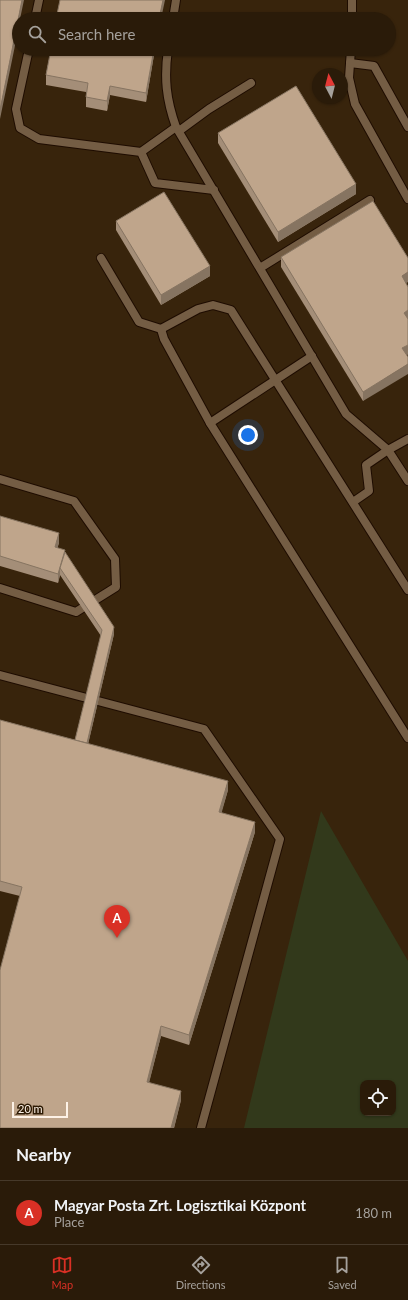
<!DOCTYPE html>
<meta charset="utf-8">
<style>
body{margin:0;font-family:Lato,sans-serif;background:#362817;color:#f1f3f6}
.controls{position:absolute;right:12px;bottom:12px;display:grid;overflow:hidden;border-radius:8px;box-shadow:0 1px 3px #0004}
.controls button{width:36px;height:36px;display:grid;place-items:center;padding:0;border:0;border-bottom:1px solid #46392a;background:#2a1b09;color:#f1f3f6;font:20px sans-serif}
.compass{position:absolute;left:312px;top:68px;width:36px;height:36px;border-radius:50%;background:#2a1b09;box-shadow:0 1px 3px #0004;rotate:353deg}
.scale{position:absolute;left:12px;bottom:10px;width:56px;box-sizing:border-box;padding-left:4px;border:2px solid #fdf2e7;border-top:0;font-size:11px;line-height:14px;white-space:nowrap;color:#fdf2e7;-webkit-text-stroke:3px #2d1a03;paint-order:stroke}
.you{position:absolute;left:248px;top:435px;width:14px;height:14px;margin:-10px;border:3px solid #fff;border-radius:50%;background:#1a73e8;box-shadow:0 0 0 6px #1a73e833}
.badge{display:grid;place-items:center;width:26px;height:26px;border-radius:50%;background:#d93025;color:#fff;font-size:13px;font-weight:700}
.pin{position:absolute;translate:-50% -33px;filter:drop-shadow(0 1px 2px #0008)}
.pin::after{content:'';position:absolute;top:21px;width:14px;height:12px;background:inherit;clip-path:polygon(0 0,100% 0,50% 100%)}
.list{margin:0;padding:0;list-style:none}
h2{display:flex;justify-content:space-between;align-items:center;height:52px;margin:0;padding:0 16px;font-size:17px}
h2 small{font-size:13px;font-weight:400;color:#a5a19c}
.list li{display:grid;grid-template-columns:26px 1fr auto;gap:12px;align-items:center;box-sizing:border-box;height:64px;padding:0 16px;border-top:1px solid #46392a}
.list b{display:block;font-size:15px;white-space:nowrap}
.list p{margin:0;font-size:13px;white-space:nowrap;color:#a5a19c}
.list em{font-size:13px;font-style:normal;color:#a5a19c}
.icon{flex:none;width:22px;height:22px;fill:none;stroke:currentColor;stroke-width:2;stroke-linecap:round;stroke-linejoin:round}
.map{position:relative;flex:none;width:408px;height:1128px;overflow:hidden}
.search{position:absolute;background:#2a1b09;box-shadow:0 1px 3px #0004;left:12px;right:12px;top:12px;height:44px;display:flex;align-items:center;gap:10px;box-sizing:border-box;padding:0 14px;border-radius:22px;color:#a5a19c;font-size:15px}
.sheet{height:116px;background:#2a1b09}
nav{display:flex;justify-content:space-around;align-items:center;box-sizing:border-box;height:56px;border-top:1px solid #46392a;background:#2a1b09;font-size:11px;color:#a5a19c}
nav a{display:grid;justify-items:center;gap:2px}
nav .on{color:#d93025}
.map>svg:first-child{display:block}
.green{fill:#32391b;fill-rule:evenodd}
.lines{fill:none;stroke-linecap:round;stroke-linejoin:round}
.service-casing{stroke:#1e0c00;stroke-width:10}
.service{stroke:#745d44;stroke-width:8}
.wall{fill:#a48e78}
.shaded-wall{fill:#867461}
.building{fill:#bfa58b;stroke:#867461}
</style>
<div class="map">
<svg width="408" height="1128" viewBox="0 0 408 1128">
<rect width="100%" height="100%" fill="#38240c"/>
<path class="green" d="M321,811l87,150v167h-164zM363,1083h30v30h-30z"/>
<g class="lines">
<g class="service-casing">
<g id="service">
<polyline points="35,19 39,0"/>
<polyline points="173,19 176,0"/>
<polyline points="352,19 352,0"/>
<polyline points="29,49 16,109 20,128 39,139 141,152 155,183 214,190"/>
<path d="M168,49c-4,29 -2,50 8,78l170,287 42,36 20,31"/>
<polyline points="351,49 349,78 355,104 408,199"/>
<polyline points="350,63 374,66 408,127"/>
<polyline points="179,131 209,109 251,83"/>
<polyline points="141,152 176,127"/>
<polyline points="101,258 139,322 161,329"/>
<polyline points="260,268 370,200"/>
<polyline points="312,356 210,423 408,738"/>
<polyline points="210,423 164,339 161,329 198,309 213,305 231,310 408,590"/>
<polyline points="0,479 74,501 115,559 116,587 76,612 0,588"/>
<polyline points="353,502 369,491 366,465 388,450 408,439"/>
<polyline points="0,675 204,729 280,839 201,1128"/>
</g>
</g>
<use href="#service" class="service"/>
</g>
<g class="wall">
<polygon points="51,49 155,49 146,102 110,95 107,111 86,107 86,92 46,85 46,75"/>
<polygon points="218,133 356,194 278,242 218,143"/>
<polygon points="116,221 210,276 161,305 116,230"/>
<polygon points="281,257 406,283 408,287 408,354 363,401 281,267"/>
<polygon points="0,516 59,543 57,548 65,552 114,634 88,744 228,790 221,813 255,832 189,1045 161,1036 149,1082 181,1100 174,1128 0,1128 20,896 0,891 0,720 75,740 101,636 60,575 58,583 0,566"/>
</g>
<g class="shaded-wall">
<polygon points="22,0 24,0 20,19 19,19 19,26 0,119 0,110"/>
<polygon points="163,0 165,0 161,19 159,19"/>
<polygon points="154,49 155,49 146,102 146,93"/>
<polygon points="110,86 110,95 107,111 107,101"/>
<polygon points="356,184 356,194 278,242 278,232"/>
<polygon points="210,266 210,276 161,305 161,295"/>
<polygon points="408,272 408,282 402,286 402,276"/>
<polygon points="408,310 408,320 404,313"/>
<polygon points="408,345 408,354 402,358 402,348"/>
<polygon points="408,364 408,374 363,401 363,392"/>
<polygon points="59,533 59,543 55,557 55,547"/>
<polygon points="65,550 65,559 60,568 60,575 58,583 58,574"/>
<polygon points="114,627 114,634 86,753 86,745"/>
<polygon points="228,781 228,790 219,822 219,812"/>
<polygon points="255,822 255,832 189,1045 189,1035"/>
<polygon points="161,1026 161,1036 147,1091 147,1082"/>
<polygon points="181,1091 181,1100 174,1128 171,1128"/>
</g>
<g class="building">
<polygon points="0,0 22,0 0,110"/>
<polygon points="60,0 163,0 159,19 56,19"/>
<polygon points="51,49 154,49 146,93 110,86 107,101 86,97 88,83 46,75"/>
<polygon points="296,86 356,184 278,232 218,133"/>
<polygon points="164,192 210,266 161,295 116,221"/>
<polygon points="373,201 408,258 408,272 402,276 408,287 408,310 404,313 408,319 408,345 402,348 408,357 408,364 363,392 281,257"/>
<polygon points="0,516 59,533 55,547 65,550 58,574 0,556"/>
<polygon points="65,552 114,627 87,743 75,740 102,630 60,568"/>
<polygon points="0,720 228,781 219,812 255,822 189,1035 161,1026 147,1082 181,1091 171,1128 0,1128 0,970 22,887 0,881"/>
</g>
</svg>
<div class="controls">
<button><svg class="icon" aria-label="locate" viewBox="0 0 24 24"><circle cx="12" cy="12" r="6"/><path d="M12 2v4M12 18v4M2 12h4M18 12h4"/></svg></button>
</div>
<svg class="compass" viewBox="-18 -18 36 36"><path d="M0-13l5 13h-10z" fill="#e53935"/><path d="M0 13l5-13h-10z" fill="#a5a19c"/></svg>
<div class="scale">20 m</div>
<div class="you"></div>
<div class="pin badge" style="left:117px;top:938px">A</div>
<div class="search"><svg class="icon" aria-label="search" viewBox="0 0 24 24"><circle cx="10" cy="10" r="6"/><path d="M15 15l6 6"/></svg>Search here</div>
</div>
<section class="sheet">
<h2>Nearby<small></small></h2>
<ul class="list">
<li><span class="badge">A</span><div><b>Magyar Posta Zrt. Logisztikai Központ</b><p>Place</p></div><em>180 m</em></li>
</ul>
</section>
<nav>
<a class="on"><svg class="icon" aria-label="map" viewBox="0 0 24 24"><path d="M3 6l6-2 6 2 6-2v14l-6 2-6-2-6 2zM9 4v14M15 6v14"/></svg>Map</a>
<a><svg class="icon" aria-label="directions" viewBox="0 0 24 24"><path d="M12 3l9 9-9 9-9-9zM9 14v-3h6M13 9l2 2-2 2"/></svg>Directions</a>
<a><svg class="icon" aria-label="saved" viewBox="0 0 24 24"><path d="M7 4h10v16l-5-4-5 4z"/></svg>Saved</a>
</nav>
